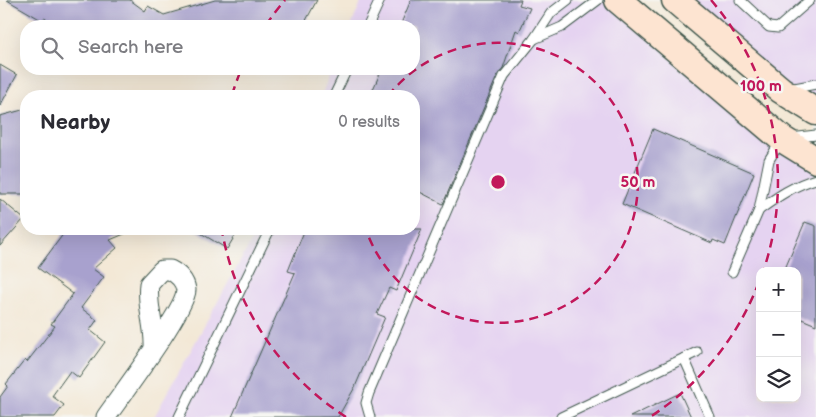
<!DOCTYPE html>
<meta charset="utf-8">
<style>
body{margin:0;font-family:"Balsamiq Sans",sans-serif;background:#f2f2f3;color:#2b2b33}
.controls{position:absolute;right:15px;bottom:15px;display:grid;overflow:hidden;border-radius:10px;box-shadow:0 5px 20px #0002}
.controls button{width:45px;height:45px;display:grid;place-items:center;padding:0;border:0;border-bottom:1px solid #e1e1e2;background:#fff;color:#2b2b33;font:25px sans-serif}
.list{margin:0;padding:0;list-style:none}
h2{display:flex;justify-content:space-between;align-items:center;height:65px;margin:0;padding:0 20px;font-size:21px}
h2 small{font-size:16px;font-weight:400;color:#7c7c81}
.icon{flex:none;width:28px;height:28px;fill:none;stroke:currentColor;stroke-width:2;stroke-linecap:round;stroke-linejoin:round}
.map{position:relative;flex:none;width:816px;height:417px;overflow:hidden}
.search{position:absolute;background:#fff;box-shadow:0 5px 20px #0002;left:20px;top:20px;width:400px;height:55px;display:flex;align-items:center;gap:12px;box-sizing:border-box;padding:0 18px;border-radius:20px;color:#7c7c81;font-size:19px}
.panel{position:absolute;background:#fff;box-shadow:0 5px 20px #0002;left:20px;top:90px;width:400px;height:145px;border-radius:20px}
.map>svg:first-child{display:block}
.built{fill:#e5d3f1;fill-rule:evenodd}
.building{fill:#a8a1ce}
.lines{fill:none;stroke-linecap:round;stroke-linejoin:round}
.lane-casing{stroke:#3f574c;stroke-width:11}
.street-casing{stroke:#3f574c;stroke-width:21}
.secondary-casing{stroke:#3f574c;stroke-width:29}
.lane{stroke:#fff;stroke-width:9}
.street{stroke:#fff;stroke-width:19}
.secondary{stroke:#fde4d1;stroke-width:26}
.ring{fill:none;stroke:#c2185b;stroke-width:2.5;stroke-dasharray:9 6}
.centre{fill:#c2185b;stroke:#f6f6f2;stroke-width:2.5}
.ring-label{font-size:15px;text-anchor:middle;font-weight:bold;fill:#c2185b;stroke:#f6f6f2;stroke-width:5;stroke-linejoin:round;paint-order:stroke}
</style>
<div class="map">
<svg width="816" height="417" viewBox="0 0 816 417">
<rect width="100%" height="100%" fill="#f6f6f2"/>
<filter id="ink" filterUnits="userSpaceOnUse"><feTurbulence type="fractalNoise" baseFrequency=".02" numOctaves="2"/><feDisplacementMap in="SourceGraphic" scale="10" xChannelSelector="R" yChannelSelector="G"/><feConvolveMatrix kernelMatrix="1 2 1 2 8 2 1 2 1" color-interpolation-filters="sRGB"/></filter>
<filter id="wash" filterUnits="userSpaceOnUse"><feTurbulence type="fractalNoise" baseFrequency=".0096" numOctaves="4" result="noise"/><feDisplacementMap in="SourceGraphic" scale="20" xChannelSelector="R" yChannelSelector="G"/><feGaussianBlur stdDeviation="1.12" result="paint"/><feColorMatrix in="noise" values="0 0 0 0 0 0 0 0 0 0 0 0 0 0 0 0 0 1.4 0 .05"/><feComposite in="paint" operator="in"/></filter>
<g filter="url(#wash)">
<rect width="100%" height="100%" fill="#f3e8d6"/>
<g class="built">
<path d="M362,0h256l198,160v257h-662l104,-188h156v-133h-93l11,-27h82v-43h-63zM760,271h37v127h-37z"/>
<polygon points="675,0 816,0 816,112"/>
</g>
<g id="blocks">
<g class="building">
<polygon points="7,0 130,0 145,11 148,6 164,15 215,0 317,0 303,26 59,26 44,18 43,21"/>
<polygon points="411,0 521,0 519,5 530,8 519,32 516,30 503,68 498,74 443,204 414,189 414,96 370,96 382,69 414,69 414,26 400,26"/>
<polygon points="0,65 17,75 0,106"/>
<polygon points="26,109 26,194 0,194 0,116"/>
<polygon points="653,129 754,173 725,245 713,240 712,243 622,204"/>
<polygon points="0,199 24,219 0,246"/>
<polygon points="805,222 816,226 816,325 797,317 797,271 784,271"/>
<polygon points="67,229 136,229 110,240 117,248 93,269 104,277 81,308 97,320 90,330 105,342 79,378 70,371 52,396 64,405 55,417 0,417 0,397 8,386 6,384 25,360 27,362 55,326 51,324 73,294 38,268"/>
<polygon points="194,229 239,229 227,249"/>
<polygon points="305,229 422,229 396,291 389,288 377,314 385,317 355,387 338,417 232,417 295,273 288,271"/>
<polygon points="680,393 691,417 630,417"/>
</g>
</g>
</g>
<g filter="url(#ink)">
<use href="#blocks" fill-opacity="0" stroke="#3f574c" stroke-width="1"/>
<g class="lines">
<g class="lane-casing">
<g id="lane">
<polyline points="740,0 769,27 778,28 810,0"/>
<polyline points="368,26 380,0"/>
<polyline points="534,39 562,27 598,0"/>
<polyline points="789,89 816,84"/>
<polyline points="334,96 347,69"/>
<path d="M759,210c18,-13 35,-25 57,-31"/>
<polyline points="732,272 759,210 769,160 782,139 816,135"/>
<polyline points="684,358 710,417"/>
<polyline points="179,417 270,229"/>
<polyline points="370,417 366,403 369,393 504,76 534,39 551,13 568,0"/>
<polyline points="561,417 697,352"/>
</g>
</g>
<g class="street-casing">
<path id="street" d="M106,417c14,-20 80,-108 80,-127 -1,-9 -8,-16 -16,-20h-8l-13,14c-3,22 6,41 5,63"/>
</g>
<g class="secondary-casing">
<g id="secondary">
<polyline points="618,0 782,139 816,160"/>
<polyline points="675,0 781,90 816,112"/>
</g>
</g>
<use href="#lane" class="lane"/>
<use href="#street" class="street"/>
<use href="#secondary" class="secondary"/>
</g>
</g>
<g class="ring">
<path d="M388 96A140 140 0 1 1 366 230"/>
<path d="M759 282A280 280 0 0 1 650 417M346 417A280 280 0 0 1 222 231M232 95A280 280 0 0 1 241 70M266 25A280 280 0 0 1 285 0M711 0A280 280 0 0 1 764 269"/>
</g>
<circle cx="498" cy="182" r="8" class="centre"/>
<g class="ring-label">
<text x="761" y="91">100 m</text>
<text x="638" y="187">50 m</text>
</g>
</svg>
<div class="controls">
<button>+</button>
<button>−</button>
<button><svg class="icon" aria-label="layers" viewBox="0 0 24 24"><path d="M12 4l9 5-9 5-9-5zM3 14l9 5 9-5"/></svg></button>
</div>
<div class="search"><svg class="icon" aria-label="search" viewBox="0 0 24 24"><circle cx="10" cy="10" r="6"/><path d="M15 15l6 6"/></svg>Search here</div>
<section class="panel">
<h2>Nearby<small>0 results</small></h2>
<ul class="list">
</ul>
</section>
</div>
